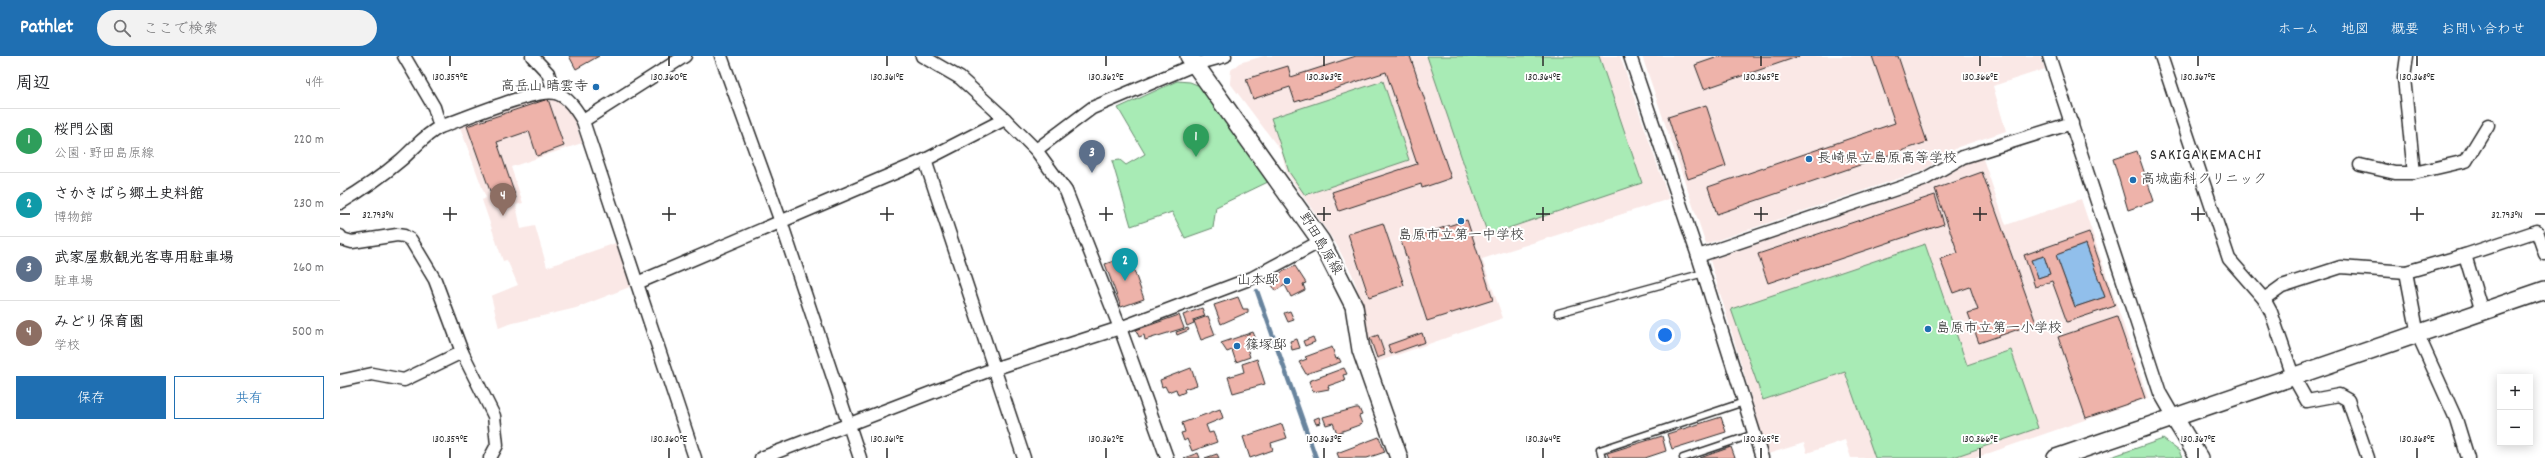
<!DOCTYPE html>
<html lang="ja">
<meta charset="utf-8">
<style>
body{margin:0;font-family:Dekko,"Klee One",sans-serif;background:#f2f2f2;color:#202124}
.controls{position:absolute;right:12px;bottom:12px;display:grid;overflow:hidden;border-radius:0px;box-shadow:0 2px 10px #0003}
.controls button{width:36px;height:36px;display:grid;place-items:center;padding:0;border:0;border-bottom:1px solid #e0e0e0;background:#fff;color:#202124;font:20px sans-serif}
.you{position:absolute;left:1325px;top:279px;width:14px;height:14px;margin:-10px;border:3px solid #fff;border-radius:50%;background:#1a73e8;box-shadow:0 0 0 6px #1a73e833}
.badge{display:grid;place-items:center;width:26px;height:26px;border-radius:50%;background:#1f6fb2;color:#fff;font-size:13px;font-weight:700}
.pin{position:absolute;translate:-50% -33px;filter:drop-shadow(0 1px 2px #0008)}
.pin::after{content:'';position:absolute;top:21px;width:14px;height:12px;background:inherit;clip-path:polygon(0 0,100% 0,50% 100%)}
.list{margin:0;padding:0;list-style:none}
h2{display:flex;justify-content:space-between;align-items:center;height:52px;margin:0;padding:0 16px;font-size:17px}
h2 small{font-size:13px;font-weight:400;color:#757577}
.list li{display:grid;grid-template-columns:26px 1fr auto;gap:12px;align-items:center;box-sizing:border-box;height:64px;padding:0 16px;border-top:1px solid #e0e0e0}
.list b{display:block;font-size:15px;white-space:nowrap}
.list p{margin:0;font-size:13px;white-space:nowrap;color:#757577}
.list em{font-size:13px;font-style:normal;color:#757577}
.actions{display:flex;gap:8px;padding:12px 16px}
.actions a{flex:1;padding:9px 0;border:1px solid #1f6fb2;border-radius:0px;text-align:center;font-size:14px;color:#1f6fb2}
.actions .main{background:#1f6fb2;color:#fff}
.icon{flex:none;width:22px;height:22px;fill:none;stroke:currentColor;stroke-width:2;stroke-linecap:round;stroke-linejoin:round}
.map{position:relative;flex:none;width:2205px;height:402px;overflow:hidden}
header{display:flex;align-items:center;gap:24px;box-sizing:border-box;height:56px;padding:0 20px;background:#1f6fb2;color:#fff}
header strong{font-size:19px}
nav{display:flex;gap:22px;margin-inline-start:auto;font-size:14px}
.search{width:280px;height:36px;background:#f2f2f2;display:flex;align-items:center;gap:10px;box-sizing:border-box;padding:0 14px;border-radius:22px;color:#757577;font-size:15px}
main{display:flex}
aside{flex:1;background:#fff}
.map>svg:first-child{display:block}
.built{fill:#fae8e6}
.green{fill:#a8ebb5;stroke:#6a8b70}
.water{fill:#91bfeb;stroke:#68849e}
.lines{fill:none;stroke-linecap:round;stroke-linejoin:round}
.stream{stroke:#68849e;stroke-width:4.5}
.building{fill:#eeb3aa;stroke:#2b2b2b;fill-rule:evenodd}
.lane-casing{stroke:#2b2b2b;stroke-width:9}
.street-casing{stroke:#2b2b2b;stroke-width:15}
.secondary-casing{stroke:#2b2b2b;stroke-width:20}
.lane{stroke:#fff;stroke-width:6}
.street{stroke:#fff;stroke-width:12}
.secondary{stroke:#fff;stroke-width:17}
.ticks{fill:none;stroke:#2b2b2b;stroke-width:1.5}
.poi-dot{fill:#1f6fb2;stroke:#fff;stroke-width:1.5}
.labels{text-anchor:middle;dominant-baseline:central;stroke-width:4;stroke-linejoin:round;paint-order:stroke}
.poi-label{font-size:14px;fill:#2b2b2b;stroke:#fff;text-anchor:start}
.street-label{font-size:14px;fill:#2b2b2b;stroke:#fff}
.quarter-label{font-size:16px;letter-spacing:1px;fill:#2b2b2b;stroke:#fff}
.ticks-label{font-size:10px;text-anchor:middle;fill:#2b2b2b;stroke:#fff;stroke-width:4;stroke-linejoin:round;paint-order:stroke}
</style>
<header>
<strong>Pathlet</strong>
<div class="search"><svg class="icon" aria-label="search" viewBox="0 0 24 24"><circle cx="10" cy="10" r="6"/><path d="M15 15l6 6"/></svg>ここで検索</div>
<nav><a>ホーム</a><a>地図</a><a>概要</a><a>お問い合わせ</a></nav>
</header>
<main>
<aside>
<h2>周辺<small>4件</small></h2>
<ul class="list">
<li><span class="badge" style="background:#2e9e5b">1</span><div><b>桜門公園</b><p>公園 · 野田島原線</p></div><em>220 m</em></li>
<li><span class="badge" style="background:#0f9aa8">2</span><div><b>さかきばら郷土史料館</b><p>博物館</p></div><em>230 m</em></li>
<li><span class="badge" style="background:#5c6f8a">3</span><div><b>武家屋敷観光客専用駐車場</b><p>駐車場</p></div><em>260 m</em></li>
<li><span class="badge" style="background:#8d6e63">4</span><div><b>みどり保育園</b><p>学校</p></div><em>500 m</em></li>
</ul>
<div class="actions"><a class="main">保存</a><a>共有</a></div>
</aside>
<div class="map">
<svg width="2205" height="402" viewBox="0 0 2205 402">
<rect width="100%" height="100%" fill="#fff"/>
<filter id="ink" filterUnits="userSpaceOnUse"><feTurbulence type="fractalNoise" baseFrequency=".025" numOctaves="2"/><feDisplacementMap in="SourceGraphic" scale="8" xChannelSelector="R" yChannelSelector="G"/><feConvolveMatrix kernelMatrix="1 2 1 2 8 2 1 2 1" color-interpolation-filters="sRGB"/></filter>
<g filter="url(#ink)">
<g class="built">
<polygon points="924,0 1280,0 1329,143 1142,203 1163,262 1037,306 1028,282 1023,250 1012,218 996,188 947,117 941,95 890,27 891,14 899,7"/>
<polygon points="1302,0 1700,0 1705,13 1653,30 1666,75 1618,91 1584,114 1366,188"/>
<polygon points="206,41 223,47 234,62 242,87 171,111 183,147 176,149 181,173 195,170 207,211 276,187 292,230 236,252 169,268 159,272 151,240 178,229 167,204 163,205 142,144 146,142 120,71"/>
<polygon points="1642,100 1666,169 1741,143 1808,342 1635,402 1511,402 1505,384 1467,397 1464,387 1428,398 1370,204 1588,128 1618,108"/>
</g>
<g class="green">
<polygon points="1087,0 1259,0 1302,127 1148,179"/>
<polygon points="837,25 850,26 860,30 930,125 876,151 873,172 845,182 832,156 791,170 772,105 780,104 786,109 805,98 778,52"/>
<polygon points="1043,25 1069,104 965,139 949,116 931,62"/>
<polygon points="1585,188 1627,309 1671,294 1698,372 1611,402 1535,402 1505,316 1423,344 1391,253"/>
<polygon points="1823,383 1839,395 1842,402 1768,402"/>
</g>
<g class="water">
<polygon points="1746,188 1765,241 1735,251 1716,199"/>
<polygon points="1704,200 1710,218 1698,222 1691,204"/>
</g>
<g class="lines">
<polyline class="stream" points="917,235 976,402"/>
</g>
<g class="building">
<polygon points="229,0 259,0 236,13"/>
<polygon points="1016,0 1070,0 1111,122 1082,132 1081,128 999,155 992,136 1077,108 1046,16 955,46 950,31 913,43 906,23 948,10 951,21"/>
<polygon points="1381,0 1460,0 1364,33 1355,9"/>
<polygon points="1532,0 1558,0 1587,86 1377,158 1368,131 1555,67"/>
<polygon points="208,43 224,90 197,100 189,75 157,86 176,142 155,149 127,70"/>
<polygon points="1366,49 1386,110 1348,123 1328,61"/>
<polygon points="1797,95 1814,145 1788,154 1773,103"/>
<polygon points="1642,116 1696,267 1639,287 1628,257 1638,254 1630,231 1613,237 1600,203 1618,197 1595,133"/>
<polygon points="1595,139 1604,168 1428,227 1418,198"/>
<polygon points="1127,164 1153,244 1087,265 1061,185"/>
<polygon points="1043,167 1064,229 1029,241 1008,178"/>
<path d="M1749,176l26,74 -48,16 -15,-41 -17,6 -11,-32zM1746,188l19,53 -30,10 -19,-52zM1704,200l6,18 -12,4 -7,-18z"/>
<polygon points="789,200 804,243 781,251 765,208"/>
<polygon points="955,210 966,227 963,228 965,234 951,241 945,229 935,235 929,222"/>
<polygon points="898,241 903,253 908,253 908,256 881,268 874,249"/>
<polygon points="862,252 865,260 853,264 854,267 847,270 843,259"/>
<polygon points="950,255 954,264 948,266 944,257"/>
<polygon points="839,259 844,272 805,284 804,279 799,281 796,274"/>
<polygon points="868,260 875,279 861,284 854,265"/>
<polygon points="1777,261 1805,342 1746,362 1718,281"/>
<polygon points="848,272 849,274 837,279 836,276"/>
<polygon points="913,276 918,288 907,292 910,301 896,306 892,294 887,296 881,287"/>
<polygon points="1082,277 1085,286 1051,298 1048,289"/>
<polygon points="1038,279 1045,299 1037,302 1030,282"/>
<polygon points="973,281 975,286 965,290 963,285"/>
<polygon points="957,283 960,292 952,294 950,285"/>
<polygon points="992,291 996,303 999,302 1001,306 966,318 959,306 967,303 965,301"/>
<polygon points="917,303 925,328 893,337 888,321 904,316 902,308"/>
<polygon points="851,312 857,329 844,333 845,336 838,339 836,333 828,336 825,330 822,331 820,324"/>
<polygon points="1004,312 1007,318 1003,319 1005,324 988,330 989,333 973,336 969,325"/>
<polygon points="1016,352 1019,352 1022,359 1019,360 1022,368 997,377 993,367 986,369 983,361"/>
<polygon points="880,353 883,362 866,369 869,377 873,376 877,386 852,395 847,383 844,385 841,377 845,376 842,367"/>
<polygon points="979,361 981,367 976,368 974,363"/>
<polygon points="1381,361 1386,376 1332,393 1327,378"/>
<polygon points="942,368 947,382 931,387 933,394 910,402 903,381"/>
<polygon points="1322,380 1326,395 1305,402 1269,402 1267,397"/>
<polygon points="1039,381 1045,396 1027,402 999,402 997,397"/>
<polygon points="1391,391 1395,402 1360,402"/>
<polygon points="858,397 860,402 844,402"/>
<polygon points="877,398 879,402 865,402"/>
</g>
<g class="lines">
<g class="lane-casing">
<g id="lane">
<polyline points="1218,257 1364,217"/>
<polyline points="1262,402 1260,394 1404,346"/>
<polyline points="1343,402 1414,378"/>
</g>
</g>
<g class="street-casing">
<g id="street">
<polyline points="64,0 94,51 100,71"/>
<polyline points="192,0 208,17 214,36"/>
<polyline points="381,0 441,166 520,402"/>
<polyline points="582,0 620,22 665,63 696,94 726,135 780,272 827,402"/>
<polyline points="1290,0 1358,200 1422,402"/>
<polyline points="1709,0 1820,337 1835,363"/>
<polyline points="1821,0 1889,203 1924,243 1931,256 1953,320 1967,345 1999,339 2008,344 2028,402"/>
<polyline points="2067,0 2064,22 2074,117 2126,105 2148,69"/>
<polyline points="243,65 345,0"/>
<polyline points="696,94 752,52 856,8 885,0"/>
<polyline points="585,104 684,402"/>
<polyline points="2020,109 2055,117 2074,117"/>
<path d="M0,147c22,-13 41,-26 61,-43 13,-11 23,-25 39,-33 23,-8 96,-39 115,-34 13,3 22,18 28,28l112,337"/>
<polyline points="0,180 2,183 12,186 57,179 64,180 71,184 95,224 122,296"/>
<polyline points="2125,199 2142,256"/>
<polyline points="1358,200 1583,124 1623,101 1732,67"/>
<polyline points="2066,216 2078,279 2116,363 2128,402"/>
<polyline points="297,227 585,104 665,63"/>
<polyline points="1924,243 1942,230 2001,211 2066,216 2125,199 2197,175 2205,198"/>
<polyline points="0,325 32,318 64,324 122,296 154,360 157,389 150,402"/>
<polyline points="421,402 653,313 780,272 912,222 981,185"/>
</g>
</g>
<g class="secondary-casing">
<g id="secondary">
<polyline points="849,0 981,185 1014,250 1021,294 1059,402"/>
<polyline points="1835,363 1859,402"/>
<polyline points="1716,402 2205,234"/>
</g>
</g>
<use href="#lane" class="lane"/>
<use href="#street" class="street"/>
<use href="#secondary" class="secondary"/>
</g>
</g>
<path class="ticks" d="M110,0v10M329,0v10M547,0v10M766,0v10M984,0v10M1203,0v10M1421,0v10M1640,0v10M1858,0v10M2077,0v10M110,151v14M329,151v14M547,151v14M766,151v14M984,151v14M1203,151v14M1421,151v14M1640,151v14M1858,151v14M2077,151v14M0,158h10M103,158h14M322,158h14M540,158h14M759,158h14M977,158h14M1196,158h14M1414,158h14M1633,158h14M1851,158h14M2070,158h14M2195,158h10M110,392v10M329,392v10M547,392v10M766,392v10M984,392v10M1203,392v10M1421,392v10M1640,392v10M1858,392v10M2077,392v10"/>
<g class="poi-dot">
<circle cx="256" cy="31" r="4"/>
<circle cx="1469" cy="103" r="4"/>
<circle cx="1793" cy="124" r="4"/>
<circle cx="1121" cy="165" r="4"/>
<circle cx="947" cy="225" r="4"/>
<circle cx="1588" cy="273" r="4"/>
<circle cx="897" cy="290" r="4"/>
</g>
<g class="labels">
<g class="poi-label">
<text x="248" y="31" text-anchor="end">高岳山 晴雲寺</text>
<text x="1477" y="103">長崎県立島原高等学校</text>
<text x="1801" y="124">高城歯科クリニック</text>
<text x="1121" y="180" text-anchor="middle">島原市立第一中学校</text>
<text x="939" y="225" text-anchor="end">山本邸</text>
<text x="1596" y="273">島原市立第一小学校</text>
<text x="905" y="290">篠塚邸</text>
</g>
<g class="street-label">
<text transform="translate(980 188) rotate(59)">野田島原線</text>
</g>
<g class="quarter-label">
<text x="1866" y="99">SAKIGAKEMACHI</text>
</g>
</g>
<g class="ticks-label">
<text x="110" y="24">130.359°E</text>
<text x="329" y="24">130.360°E</text>
<text x="547" y="24">130.361°E</text>
<text x="766" y="24">130.362°E</text>
<text x="984" y="24">130.363°E</text>
<text x="1203" y="24">130.364°E</text>
<text x="1421" y="24">130.365°E</text>
<text x="1640" y="24">130.366°E</text>
<text x="1858" y="24">130.367°E</text>
<text x="2077" y="24">130.368°E</text>
<text x="38" y="162">32.793°N</text>
<text x="2167" y="162">32.793°N</text>
<text x="110" y="386">130.359°E</text>
<text x="329" y="386">130.360°E</text>
<text x="547" y="386">130.361°E</text>
<text x="766" y="386">130.362°E</text>
<text x="984" y="386">130.363°E</text>
<text x="1203" y="386">130.364°E</text>
<text x="1421" y="386">130.365°E</text>
<text x="1640" y="386">130.366°E</text>
<text x="1858" y="386">130.367°E</text>
<text x="2077" y="386">130.368°E</text>
</g>
</svg>
<div class="controls">
<button>+</button>
<button>−</button>
</div>
<div class="you"></div>
<div class="pin badge" style="left:856px;top:101px;background:#2e9e5b">1</div>
<div class="pin badge" style="left:785px;top:225px;background:#0f9aa8">2</div>
<div class="pin badge" style="left:752px;top:117px;background:#5c6f8a">3</div>
<div class="pin badge" style="left:163px;top:160px;background:#8d6e63">4</div>
</div>
</main>
